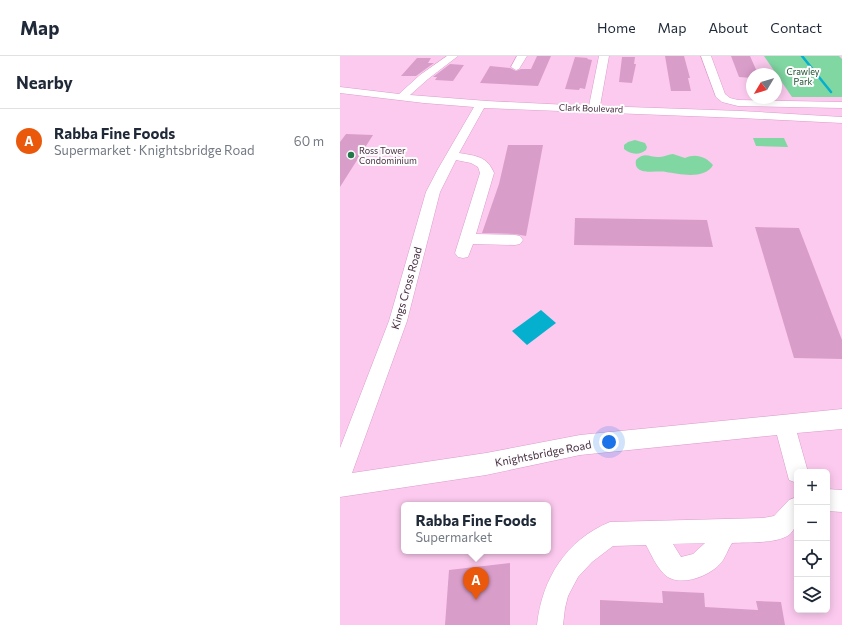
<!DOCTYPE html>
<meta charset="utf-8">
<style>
body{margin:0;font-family:Commissioner,sans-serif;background:#f6f6f7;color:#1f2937}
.controls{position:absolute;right:12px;bottom:12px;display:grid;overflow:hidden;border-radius:6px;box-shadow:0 2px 10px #0003}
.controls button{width:36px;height:36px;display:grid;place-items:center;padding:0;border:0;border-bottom:1px solid #e0e1e3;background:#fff;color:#1f2937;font:20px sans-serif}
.compass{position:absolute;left:406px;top:12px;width:36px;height:36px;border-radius:50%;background:#fff;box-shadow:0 2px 10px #0003;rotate:232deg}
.you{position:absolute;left:269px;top:386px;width:14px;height:14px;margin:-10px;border:3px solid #fff;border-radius:50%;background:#1a73e8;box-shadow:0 0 0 6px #1a73e833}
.badge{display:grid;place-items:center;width:26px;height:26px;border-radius:50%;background:#ea580c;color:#fff;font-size:13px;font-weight:700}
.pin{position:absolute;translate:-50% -33px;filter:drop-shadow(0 1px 2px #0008)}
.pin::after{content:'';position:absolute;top:21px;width:14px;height:12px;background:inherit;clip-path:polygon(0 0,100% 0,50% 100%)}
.popup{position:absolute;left:61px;top:446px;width:150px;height:52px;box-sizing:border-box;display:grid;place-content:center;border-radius:6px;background:#fff;filter:drop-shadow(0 1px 3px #0005);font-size:13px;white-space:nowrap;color:#747a83}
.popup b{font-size:15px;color:#1f2937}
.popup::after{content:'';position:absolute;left:50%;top:100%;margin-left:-8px;border:8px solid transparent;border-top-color:#fff}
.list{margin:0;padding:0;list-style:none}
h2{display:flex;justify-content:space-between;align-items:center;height:52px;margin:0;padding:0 16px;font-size:17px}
h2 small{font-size:13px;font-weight:400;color:#747a83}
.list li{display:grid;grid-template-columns:26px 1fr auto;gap:12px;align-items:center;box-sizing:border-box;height:64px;padding:0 16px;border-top:1px solid #e0e1e3}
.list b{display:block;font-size:15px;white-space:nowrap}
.list p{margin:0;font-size:13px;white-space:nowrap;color:#747a83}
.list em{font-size:13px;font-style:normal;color:#747a83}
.icon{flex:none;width:22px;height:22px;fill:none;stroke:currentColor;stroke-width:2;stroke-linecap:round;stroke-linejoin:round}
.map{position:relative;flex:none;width:502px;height:569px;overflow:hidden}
header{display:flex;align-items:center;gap:24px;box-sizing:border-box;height:56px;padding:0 20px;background:#fff;border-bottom:1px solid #e0e1e3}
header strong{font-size:19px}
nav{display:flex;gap:22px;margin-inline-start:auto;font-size:14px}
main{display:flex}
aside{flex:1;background:#fff}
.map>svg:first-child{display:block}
.green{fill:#80d7a2}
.water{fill:#05b0ce}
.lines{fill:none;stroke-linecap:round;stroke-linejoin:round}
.stream{stroke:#05b0ce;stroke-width:2.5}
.building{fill:#d99dca}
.minor-casing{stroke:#d99dca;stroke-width:1}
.minor{fill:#fff;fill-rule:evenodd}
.poi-dot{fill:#22784b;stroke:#fdfdfd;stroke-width:1.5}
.labels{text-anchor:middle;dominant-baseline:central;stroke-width:4;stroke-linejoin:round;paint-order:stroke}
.far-park-label{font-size:9px;fill:#1c4f32;stroke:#fdfdfd}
.far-street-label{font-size:9px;fill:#472e41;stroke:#fdfdfd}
.far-poi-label{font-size:9px;fill:#472e41;stroke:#fdfdfd;text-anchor:start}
.street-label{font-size:11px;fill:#472e41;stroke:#fdfdfd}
</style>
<header>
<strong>Map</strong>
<nav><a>Home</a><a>Map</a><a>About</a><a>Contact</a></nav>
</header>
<main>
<aside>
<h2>Nearby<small></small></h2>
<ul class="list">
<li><span class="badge">A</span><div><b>Rabba Fine Foods</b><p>Supermarket · Knightsbridge Road</p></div><em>60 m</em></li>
</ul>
</aside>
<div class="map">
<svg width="502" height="569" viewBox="0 0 502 569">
<rect width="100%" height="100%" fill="#fccaef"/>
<g class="green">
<polygon points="424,0 499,0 502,3 502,41 452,41"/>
<polygon points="413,82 444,82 448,91 416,90"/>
<path d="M295,84l10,3 2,4 -1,3c-6,5 -15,5 -22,-1v-4l4,-3z"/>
<path d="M333,98l12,4c11,-5 21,-1 28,7 -8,15 -34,9 -47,7 -9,-2 -33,5 -30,-12 9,-9 14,-2 24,-3 4,0 9,-3 13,-3z"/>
</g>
<polygon class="water" points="201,254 216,267 187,289 172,275"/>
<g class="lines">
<polyline class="stream" points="462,0 491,36"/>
</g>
<g class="building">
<polygon points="197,0 211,0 198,30 140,27 150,10 170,12 176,15 181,13 191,13"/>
<polygon points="325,0 344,0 350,22 348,22 351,35 331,35"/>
<polygon points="391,0 410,0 418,18 412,18 412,22 399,21"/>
<polygon points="235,1 248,2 247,3 252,4 245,33 240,32 239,34 225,33"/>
<polygon points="282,1 295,1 294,8 296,8 292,27 279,26"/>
<polygon points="77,2 91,2 88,7 94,7 76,20 61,20"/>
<polygon points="110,8 124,9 113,25 95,24 97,21 93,21"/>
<polygon points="6,78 33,79 0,131 0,86"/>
<polygon points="168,89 203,89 186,180 175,178 142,177 159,128"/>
<polygon points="235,162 367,164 373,191 234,189"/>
<polygon points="415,171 459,172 502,284 502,303 454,302"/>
<polygon points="170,507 170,569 105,569 109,514"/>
<polygon points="322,535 364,537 365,551 418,554 416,545 441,546 445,569 260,569 260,544 323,547"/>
</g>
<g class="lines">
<g class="minor-casing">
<g id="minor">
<path d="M107,0h11l-30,23 -18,16 77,6 102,5 10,-50h10l-9,50 141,5 101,6v6l-101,-5 -257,-10 -25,45c17,3 28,3 35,20l-18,61 39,1 5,1 3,4 -3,4 -5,1 -42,-1 -5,13 -5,1 -5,-1 -3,-4 25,-80 -2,-6 -7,-4 -15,-3 -16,32 -33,129 -55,152 134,-20 94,-18 262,-26v20l-45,4 11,39h-11v11l-8,-3 -12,-45 -197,20 -94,20 -146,22v-49l49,-127 37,-129 12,-23 36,-62 -50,-4 -84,-10v-6l59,7 21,-19z"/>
<polygon points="177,0 187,0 179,13 176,14 171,11"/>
<polygon points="361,0 371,0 385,38 390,42 398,44 502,46 502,52 398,50 382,46 376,41"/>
<polygon points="487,433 502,434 502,456 487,455"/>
<path d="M457,441v28c-3,3 -5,8 -8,10 -13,9 -42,7 -57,8 -4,6 -7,16 -12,21 -12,13 -42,24 -56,10 -8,-8 -13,-20 -18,-29l-33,1 -21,16 -14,15 -10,19 -3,12 -2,17h-26c5,-46 29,-85 73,-103l153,-4 11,-2 15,-16zM365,487l-12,11 -12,3 -8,-13z"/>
</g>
</g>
<use href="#minor" class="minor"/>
</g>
<circle class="poi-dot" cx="11" cy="99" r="4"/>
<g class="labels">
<g class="far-park-label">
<text x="463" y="15">Crawley<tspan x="463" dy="10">Park</tspan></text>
</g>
<g class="far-street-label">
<text transform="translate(251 52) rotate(2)">Clark Boulevard</text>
</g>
<g class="far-poi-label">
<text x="19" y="94">Ross Tower<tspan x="19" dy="10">Condominium</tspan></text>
</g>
<g class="street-label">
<text transform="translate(66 232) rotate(-74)">Kings Cross Road</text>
<text transform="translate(203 397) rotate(-11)">Knightsbridge Road</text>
</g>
</g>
</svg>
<div class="controls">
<button>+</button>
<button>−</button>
<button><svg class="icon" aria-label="locate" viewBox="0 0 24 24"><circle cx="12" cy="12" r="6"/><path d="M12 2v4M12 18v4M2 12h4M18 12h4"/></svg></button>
<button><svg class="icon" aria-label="layers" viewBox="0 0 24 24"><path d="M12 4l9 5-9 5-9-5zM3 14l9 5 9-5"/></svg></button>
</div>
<svg class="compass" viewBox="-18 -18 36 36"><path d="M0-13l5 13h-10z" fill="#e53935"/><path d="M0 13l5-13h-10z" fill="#747a83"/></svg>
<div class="you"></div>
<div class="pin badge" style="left:136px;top:544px">A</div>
<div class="popup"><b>Rabba Fine Foods</b>Supermarket</div>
</div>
</main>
